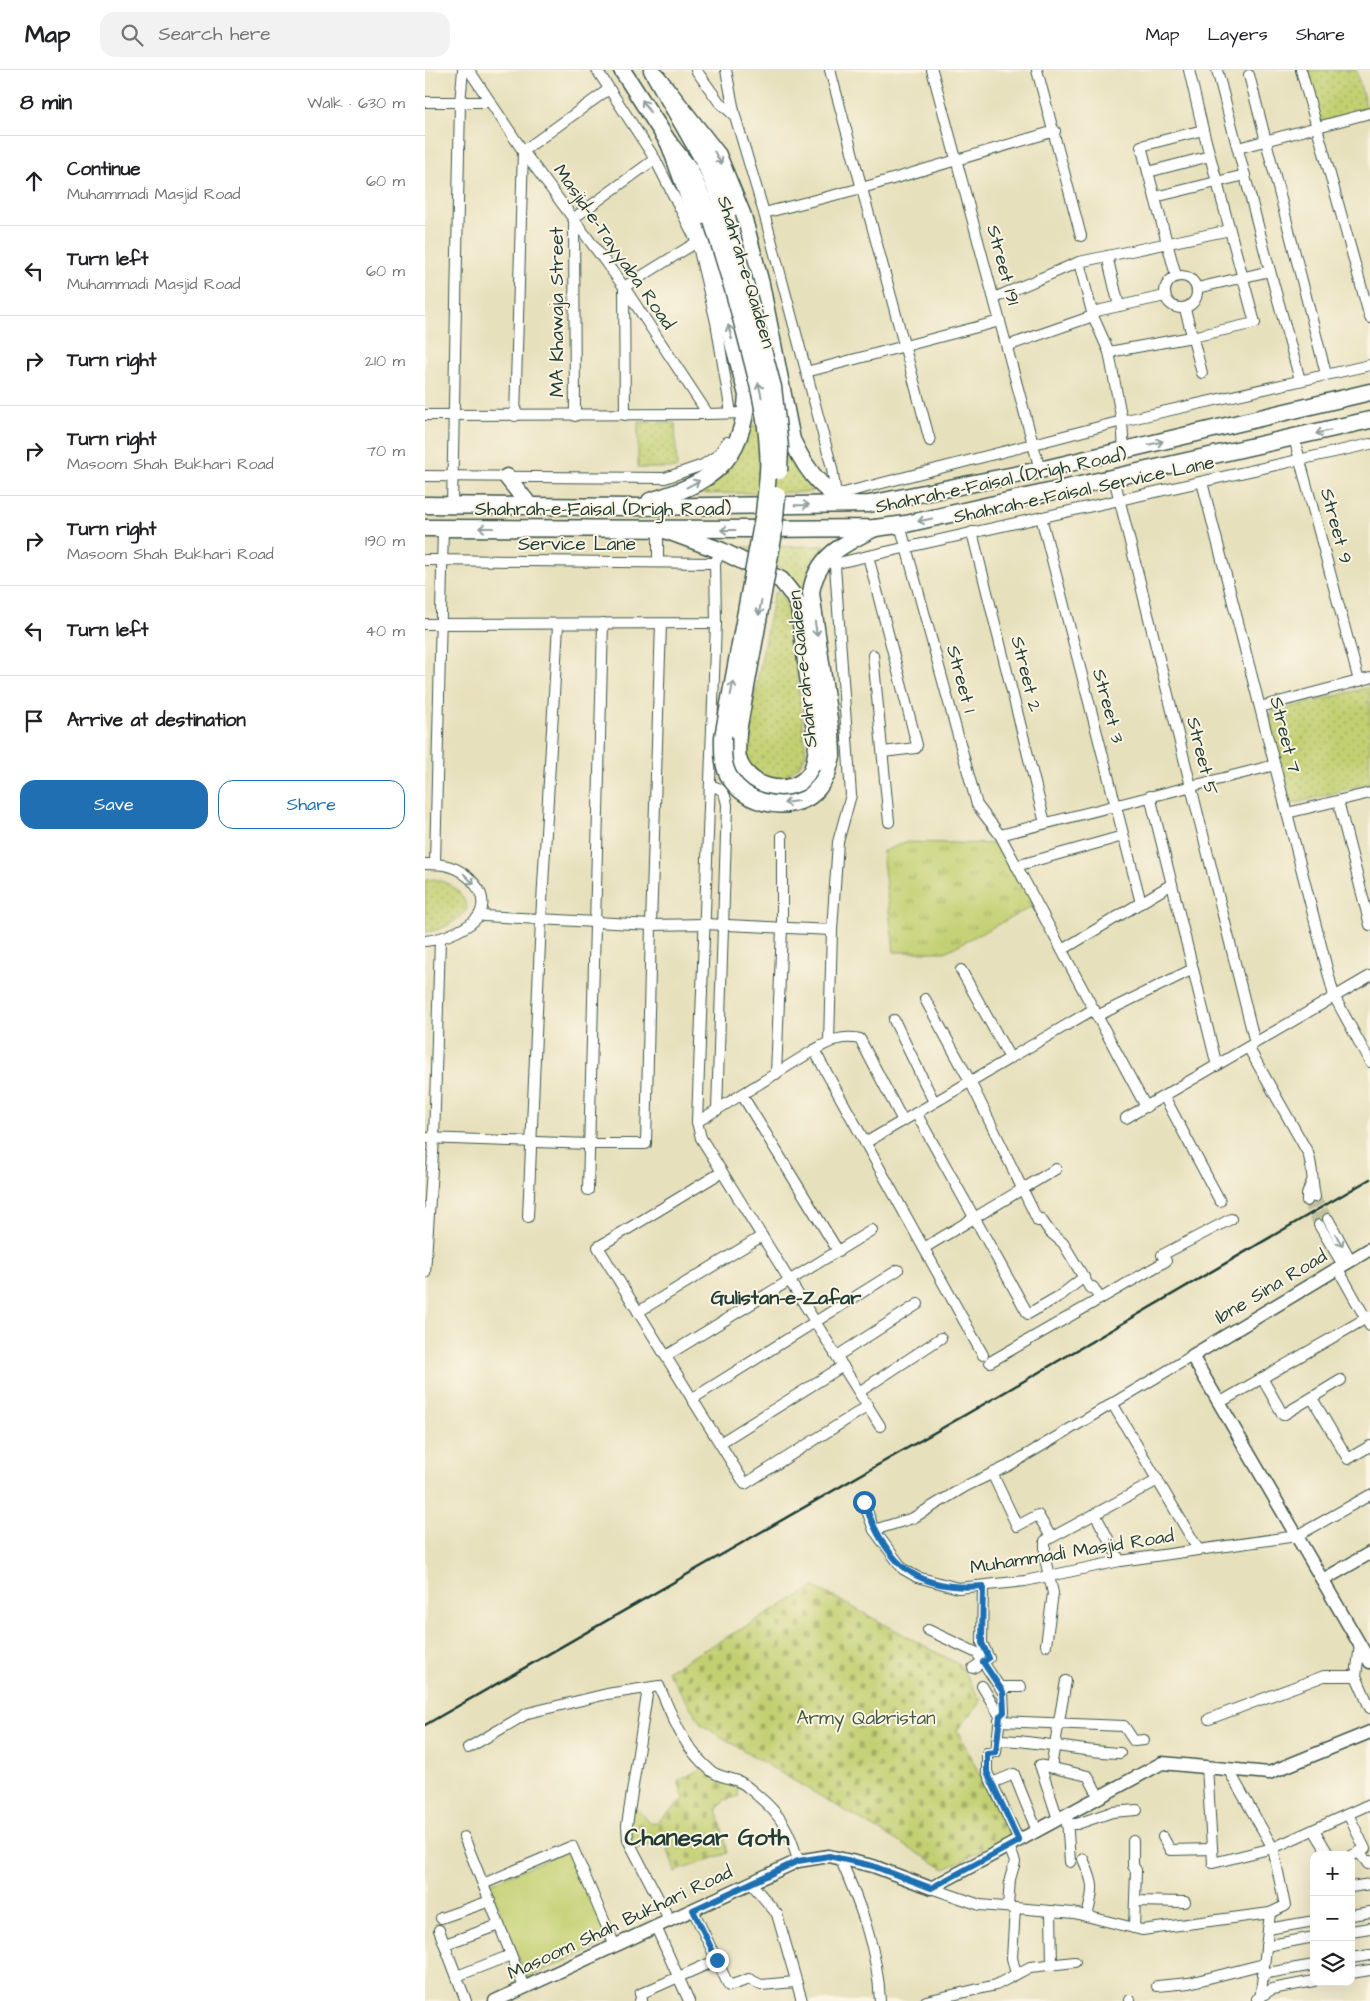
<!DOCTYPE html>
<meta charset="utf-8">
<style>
body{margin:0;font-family:"Architects Daughter",sans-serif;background:#f2f2f2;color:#202124}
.controls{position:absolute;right:15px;bottom:15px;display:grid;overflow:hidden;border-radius:10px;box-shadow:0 5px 20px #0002}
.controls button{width:45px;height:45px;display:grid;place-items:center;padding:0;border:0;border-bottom:1px solid #e0e0e0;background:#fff;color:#202124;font:25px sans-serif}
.stop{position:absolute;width:15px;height:15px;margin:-11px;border:4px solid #1f6fb2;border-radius:50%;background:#fff}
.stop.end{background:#1f6fb2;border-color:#fff;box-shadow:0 1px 5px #0008}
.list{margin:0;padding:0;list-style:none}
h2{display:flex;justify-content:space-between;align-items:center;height:65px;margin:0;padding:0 20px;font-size:21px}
h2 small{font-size:16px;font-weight:400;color:#757577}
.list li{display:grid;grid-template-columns:32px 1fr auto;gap:15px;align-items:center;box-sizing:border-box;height:90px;padding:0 20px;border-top:1px solid #e0e0e0}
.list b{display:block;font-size:19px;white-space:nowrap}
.list p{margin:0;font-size:16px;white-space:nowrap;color:#757577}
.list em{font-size:16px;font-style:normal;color:#757577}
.actions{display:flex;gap:10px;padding:15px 20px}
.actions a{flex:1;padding:11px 0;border:1px solid #1f6fb2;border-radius:15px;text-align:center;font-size:18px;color:#1f6fb2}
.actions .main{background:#1f6fb2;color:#fff}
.icon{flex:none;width:28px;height:28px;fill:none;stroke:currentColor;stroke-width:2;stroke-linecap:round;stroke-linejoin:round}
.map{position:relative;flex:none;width:945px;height:1931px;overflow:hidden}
header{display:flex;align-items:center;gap:30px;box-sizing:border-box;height:70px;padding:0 25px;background:#fff;border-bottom:1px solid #e0e0e0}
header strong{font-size:24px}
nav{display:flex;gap:28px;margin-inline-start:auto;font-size:18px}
.search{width:350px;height:45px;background:#f2f2f2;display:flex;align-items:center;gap:12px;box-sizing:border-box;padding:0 18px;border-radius:15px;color:#757577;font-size:19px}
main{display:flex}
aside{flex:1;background:#fff}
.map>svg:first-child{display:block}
.grass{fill:url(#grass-dots);stroke:#718653}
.cemetery{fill:url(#cemetery-stones);stroke:#718653}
.park{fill:url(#park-tufts);stroke:#718653}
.pitch{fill:#c3d072;stroke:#718653}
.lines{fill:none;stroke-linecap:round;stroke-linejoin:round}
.minor-tunnel{stroke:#bfbfa1;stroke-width:10;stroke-dasharray:10 5;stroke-linecap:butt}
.minor-casing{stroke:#3d5548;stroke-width:12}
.tertiary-casing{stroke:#3d5548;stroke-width:15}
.primary-casing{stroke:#3d5548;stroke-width:19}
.trunk-casing{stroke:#3d5548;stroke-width:19}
.minor{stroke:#fff;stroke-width:10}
.tertiary{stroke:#fff;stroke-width:12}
.primary{stroke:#fff;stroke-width:16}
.trunk{stroke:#fff;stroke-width:16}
.rail{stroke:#1f3d34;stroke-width:2.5}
.primary-bridge-casing{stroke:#3d5548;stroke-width:19;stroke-linecap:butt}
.primary-bridge{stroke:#fff;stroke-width:16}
.oneway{stroke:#8f9e9a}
.route{stroke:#1f6fb2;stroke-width:6}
.labels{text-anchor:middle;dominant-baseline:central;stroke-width:4;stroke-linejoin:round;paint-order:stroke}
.street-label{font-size:19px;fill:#1f3d34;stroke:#fcf5e5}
.park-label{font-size:19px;fill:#405a40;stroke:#fcf5e5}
.neighbourhood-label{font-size:20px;font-weight:bold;fill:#1f3d34;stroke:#fcf5e5}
.district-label{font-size:24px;font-weight:bold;fill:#1f3d34;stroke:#fcf5e5}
</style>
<header>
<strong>Map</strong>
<div class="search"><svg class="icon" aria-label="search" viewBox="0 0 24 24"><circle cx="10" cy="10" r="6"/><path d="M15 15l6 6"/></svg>Search here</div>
<nav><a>Map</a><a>Layers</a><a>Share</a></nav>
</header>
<main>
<aside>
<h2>8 min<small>Walk · 630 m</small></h2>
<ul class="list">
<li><svg class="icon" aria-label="ahead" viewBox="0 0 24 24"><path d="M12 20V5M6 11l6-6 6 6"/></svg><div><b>Continue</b><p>Muhammadi Masjid Road</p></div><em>60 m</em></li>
<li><svg class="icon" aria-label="left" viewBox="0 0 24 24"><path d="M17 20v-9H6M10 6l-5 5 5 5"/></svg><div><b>Turn left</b><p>Muhammadi Masjid Road</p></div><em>60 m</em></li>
<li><svg class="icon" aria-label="right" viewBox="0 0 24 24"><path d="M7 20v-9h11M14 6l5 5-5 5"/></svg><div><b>Turn right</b></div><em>210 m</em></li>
<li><svg class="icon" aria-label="right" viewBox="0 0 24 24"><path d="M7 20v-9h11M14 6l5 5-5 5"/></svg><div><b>Turn right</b><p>Masoom Shah Bukhari Road</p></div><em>70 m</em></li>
<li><svg class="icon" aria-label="right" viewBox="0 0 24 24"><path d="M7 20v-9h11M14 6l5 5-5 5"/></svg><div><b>Turn right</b><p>Masoom Shah Bukhari Road</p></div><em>190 m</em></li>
<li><svg class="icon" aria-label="left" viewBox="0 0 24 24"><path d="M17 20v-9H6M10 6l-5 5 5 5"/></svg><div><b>Turn left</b></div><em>40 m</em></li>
<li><svg class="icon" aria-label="arrive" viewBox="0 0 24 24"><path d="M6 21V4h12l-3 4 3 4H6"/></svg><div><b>Arrive at destination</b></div></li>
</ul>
<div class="actions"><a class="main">Save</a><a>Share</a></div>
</aside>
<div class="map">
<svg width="945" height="1931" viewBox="0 0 945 1931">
<defs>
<pattern id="grass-dots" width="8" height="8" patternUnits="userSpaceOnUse" patternTransform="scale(1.25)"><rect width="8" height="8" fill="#c3d072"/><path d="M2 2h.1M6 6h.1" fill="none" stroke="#9eaa5e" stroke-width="1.8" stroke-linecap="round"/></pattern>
<pattern id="cemetery-stones" width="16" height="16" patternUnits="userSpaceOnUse" patternTransform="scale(1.25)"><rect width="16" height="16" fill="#c3d072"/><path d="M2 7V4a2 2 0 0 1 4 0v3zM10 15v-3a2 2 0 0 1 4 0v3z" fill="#9eaa5e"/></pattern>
<pattern id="park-tufts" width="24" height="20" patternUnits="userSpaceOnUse" patternTransform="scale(1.25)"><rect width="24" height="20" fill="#c3d072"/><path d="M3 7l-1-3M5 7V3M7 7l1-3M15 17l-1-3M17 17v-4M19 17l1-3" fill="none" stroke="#9eaa5e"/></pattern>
</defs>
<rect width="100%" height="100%" fill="#fcf5e5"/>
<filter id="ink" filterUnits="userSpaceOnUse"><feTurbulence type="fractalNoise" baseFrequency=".02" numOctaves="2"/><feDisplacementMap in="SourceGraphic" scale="10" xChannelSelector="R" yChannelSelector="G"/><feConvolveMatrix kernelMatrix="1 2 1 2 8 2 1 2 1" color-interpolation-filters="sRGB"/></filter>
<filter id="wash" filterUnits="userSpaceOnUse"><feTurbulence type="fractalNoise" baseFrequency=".0096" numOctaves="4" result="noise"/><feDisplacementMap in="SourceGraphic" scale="20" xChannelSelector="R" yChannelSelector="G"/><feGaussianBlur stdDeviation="1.12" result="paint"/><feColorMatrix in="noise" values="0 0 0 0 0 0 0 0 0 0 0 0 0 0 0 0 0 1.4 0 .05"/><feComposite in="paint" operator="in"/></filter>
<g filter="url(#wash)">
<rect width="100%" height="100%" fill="#e7e0bc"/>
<g class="grass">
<polygon points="880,0 931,0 942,40 894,53"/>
<polygon points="213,352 250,353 252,398 213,398"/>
<path d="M331,355l15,4 30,42 11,21 -118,2c28,-19 47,-32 55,-66z"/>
<path d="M403,476c-15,15 -21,28 -24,49l-7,-11 -10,-12 -48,-25z"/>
<path d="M353,522l8,11 4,12 16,138c-6,19 -30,33 -48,19 -5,-3 -8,-8 -12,-12l2,-30 26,-137z"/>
<polygon points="945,617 945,713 867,734 844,643"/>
<path d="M10,809c17,5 28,12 32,30 -10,13 -26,22 -42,23v-52z"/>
</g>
<g class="cemetery">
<polygon points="390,1517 535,1595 556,1631 532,1660 586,1766 520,1799 366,1709 277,1655 242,1601"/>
<polygon points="281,1697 320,1716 312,1720 314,1726 300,1730 292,1738 303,1783 250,1802 240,1770 208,1780 202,1755 207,1734 224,1752 231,1753 259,1729 253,1711"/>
</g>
<polygon class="park" points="480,772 579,774 612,834 520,882 469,882 457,782"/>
<polygon class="pitch" points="148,1778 187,1870 102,1908 64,1814"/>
</g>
<g filter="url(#ink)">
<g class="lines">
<g class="minor-tunnel">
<polyline points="890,1127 903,1149"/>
<polyline points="882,1131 894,1155"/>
</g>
<g class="minor-casing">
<g id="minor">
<polyline points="44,0 98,81 199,217 283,344 321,343"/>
<polyline points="172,0 230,89 272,172 291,252 306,343"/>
<polyline points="271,0 294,32 310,46"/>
<polyline points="301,0 310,46 339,143 407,398 411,425 697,351 945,295"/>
<polyline points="405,0 505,371"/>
<polyline points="507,0 615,400"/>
<polyline points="612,0 656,166"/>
<polyline points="792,0 845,201 875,310"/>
<polyline points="876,0 945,248"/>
<polyline points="824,5 901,304"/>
<polyline points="0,32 65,32"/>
<polyline points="813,78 945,43"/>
<polyline points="723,102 785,86"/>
<polyline points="730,127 820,105"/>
<polyline points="339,143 437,118 630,61"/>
<polyline points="682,186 694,236"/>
<polyline points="654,192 668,246"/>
<circle cx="756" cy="222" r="16"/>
<polyline points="751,206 716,76 778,60"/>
<polyline points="772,218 845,201"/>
<polyline points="569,228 654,192 805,160"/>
<polyline points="760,239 777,303"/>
<polyline points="667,242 740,226"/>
<polyline points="582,276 668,246 684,282 697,351 699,380"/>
<polyline points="684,282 767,267 830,253 778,60 764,0"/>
<polyline points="381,302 575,251"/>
<polyline points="0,345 283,344"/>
<polyline points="200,345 199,217 272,172"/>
<polyline points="90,346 98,81 184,19"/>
<polyline points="150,346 149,148 230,89"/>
<polyline points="869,368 934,611"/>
<polyline points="0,406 240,408 278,395 293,385 302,372"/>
<polyline points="689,408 830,973"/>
<polyline points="777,412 909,926 945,992"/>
<polyline points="27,435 35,33 38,0"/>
<polyline points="616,447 716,833"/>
<polyline points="475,455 552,735 575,765 721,1037"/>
<polyline points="233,460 233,492"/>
<polyline points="547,462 620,753"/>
<polyline points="443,486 492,675 491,678 458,682"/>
<polyline points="0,490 290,493 293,487"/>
<polyline points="291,553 272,1052 276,1068 455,1356"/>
<polyline points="0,554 291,553 290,493"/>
<polyline points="448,585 464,752"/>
<polyline points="835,637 945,608"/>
<path d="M286,716c12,2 14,7 16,19l-10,305"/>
<polyline points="725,726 792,996"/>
<polyline points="913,731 945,855"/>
<polyline points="862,743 945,723"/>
<polyline points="575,765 850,695"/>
<path d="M0,794c8,0 16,0 23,2 18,5 40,25 33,45 -5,16 -41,29 -56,30"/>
<polyline points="10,794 18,458"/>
<polyline points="591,796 698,766"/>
<polyline points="55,844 59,846 226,855 280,854 407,860"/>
<polyline points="637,880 747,814"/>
<polyline points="536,900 585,988"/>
<polyline points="500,929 545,1011 613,1151 616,1149 625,1162 638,1173 665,1218 668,1217 675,1229"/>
<polyline points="672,946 768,899"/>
<polyline points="469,950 509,1032"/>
<polyline points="404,972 407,860 413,772 426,725 410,496 413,493 443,486 945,374"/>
<path d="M823,977l60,106c5,15 4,29 7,44"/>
<polyline points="389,980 558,1285"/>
<polyline points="351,1004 357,858 357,766"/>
<polyline points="317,1025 413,1181"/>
<polyline points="739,1026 795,1131"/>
<polyline points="491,1043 603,1244 636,1225 659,1207"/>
<polyline points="701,1048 945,906"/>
<path d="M272,1052l117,-72c17,-9 26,-15 46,-11l43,82"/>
<polyline points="0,1068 165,1074 221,1074 226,855 236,554"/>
<polyline points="440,1073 669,939"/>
<polyline points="297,1102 173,1177 320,1414 443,1336"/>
<polyline points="163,1120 178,553"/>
<polyline points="882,1131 882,1125 886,1113"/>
<polyline points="103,1147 116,850 133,555"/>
<polyline points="903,1149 926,1191"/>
<polyline points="894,1155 918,1195"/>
<polyline points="499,1178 631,1099"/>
<polyline points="913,1199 945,1256"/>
<polyline points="0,1203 9,1069 15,869"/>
<polyline points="213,1242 337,1166"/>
<polyline points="241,1286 447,1160"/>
<polyline points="412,1286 493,1234"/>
<polyline points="565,1292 741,1191 737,1185 806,1149"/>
<polyline points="837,1308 858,1345 916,1310"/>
<polyline points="434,1322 516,1268"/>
<polyline points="887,1328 923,1389 945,1376"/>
<polyline points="267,1329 473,1200"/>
<polyline points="687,1333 773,1479"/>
<polyline points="794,1333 945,1246"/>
<polyline points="295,1373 418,1296"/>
<polyline points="567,1403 592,1456 613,1445 626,1467"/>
<polyline points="439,1432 449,1460 478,1499 492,1507 533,1518 600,1511 695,1491 872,1466 945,1425"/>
<polyline points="670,1444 695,1491"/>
<polyline points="449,1460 488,1448 541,1416 583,1396 767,1286"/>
<polyline points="503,1560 552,1583 578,1622 579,1642 575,1646"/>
<polyline points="621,1575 628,1523 620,1489 620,1471 733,1410"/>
<polyline points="935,1575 931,1606 945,1638"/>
<polyline points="548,1598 564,1588 557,1573 558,1516"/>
<polyline points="557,1616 575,1646 571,1682 562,1683 562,1702 594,1771"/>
<polyline points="223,1618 202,1755 203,1770 245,1851"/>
<polyline points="578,1622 578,1617 596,1617"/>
<polyline points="784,1649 899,1606 931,1606"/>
<polyline points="574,1651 699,1656 709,1671 719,1670"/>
<path d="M572,1670c42,0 81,12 123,13"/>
<path d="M43,1678l60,-35 79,-19 52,-8c14,32 24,61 51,84 8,8 22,7 32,13 5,3 10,8 15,12 24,20 33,36 41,66"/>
<polyline points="626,1697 641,1611"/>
<polyline points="782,1697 788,1793 848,1778 945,1734"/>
<polyline points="803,1699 848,1778 860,1836 845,1843 835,1931"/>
<polyline points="567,1713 589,1704 612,1761"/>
<polyline points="923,1744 940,1779 926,1786"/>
<polyline points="642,1748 645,1792"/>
<polyline points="633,1749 615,1695 663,1706 674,1727"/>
<polyline points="642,1754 652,1754 687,1742 712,1740"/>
<polyline points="889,1760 904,1785"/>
<polyline points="39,1767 99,1917"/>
<polyline points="738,1767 745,1780 787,1779"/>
<polyline points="708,1771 708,1796 711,1800 709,1858"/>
<polyline points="934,1782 943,1794 945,1791"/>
<path d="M415,1788c20,46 38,93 40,143"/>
<path d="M658,1789c12,27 11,29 4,57"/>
<polyline points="326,1813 352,1844 377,1931"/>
<polyline points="58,1814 147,1776 190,1876"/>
<polyline points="926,1817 945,1814"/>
<polyline points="506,1818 555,1835 649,1843 717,1860 845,1843"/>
<polyline points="710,1831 760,1832"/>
<polyline points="583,1837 585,1809 590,1792 584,1776"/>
<polyline points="590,1838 587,1888 591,1904"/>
<polyline points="268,1840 304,1916 324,1909 336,1915 370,1912"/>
<polyline points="626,1841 627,1895"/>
<polyline points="926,1845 945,1842"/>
<polyline points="16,1848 65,1831"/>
<polyline points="231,1857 264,1931"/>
<polyline points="843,1859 889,1851"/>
<polyline points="14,1860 41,1931"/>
<polyline points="926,1861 945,1858"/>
<polyline points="20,1874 74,1855"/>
<polyline points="841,1876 889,1867"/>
<polyline points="926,1888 945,1885"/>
<polyline points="926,1903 945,1900"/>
<polyline points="837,1904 889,1895"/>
<polyline points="32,1906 86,1885"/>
<polyline points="732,1916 764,1913 839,1894"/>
<polyline points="832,1929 847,1919 889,1911"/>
<polyline points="705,1930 705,1931"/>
<polyline points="215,1931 217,1930 215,1924 292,1890"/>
<polyline points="501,1931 571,1915 605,1897 650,1892"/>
</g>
</g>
<g class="tertiary-casing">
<g id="tertiary">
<polyline points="945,1179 767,1286 945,1592"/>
<polyline points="898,1510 945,1483"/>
<polyline points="70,1931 373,1791 404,1786 448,1796 506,1818 737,1693 844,1703 945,1662"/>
</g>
</g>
<g class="primary-casing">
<g id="primary">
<polyline points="197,0 244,73 265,100 287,151"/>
<polyline points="227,0 280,93 302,147"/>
<path d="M240,460l57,21 59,29 12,15 6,13 18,138c-1,10 -2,21 -8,29 -20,25 -64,12 -71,-17 -2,-9 0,-18 0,-27"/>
<path d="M402,704l5,-18 -1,-23 -20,-140c5,-37 34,-50 64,-65"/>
</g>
</g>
<g class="trunk-casing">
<g id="trunk">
<path d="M232,7l61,78 25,61 18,68 31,156c7,15 16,31 28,43 9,9 15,10 22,21"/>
<polyline points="82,407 104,435"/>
<path d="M225,431c61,-18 93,-39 97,-106l-38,-142 -40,-110"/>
<polyline points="0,435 206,437 444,434 615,400 945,322"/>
<polyline points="0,458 333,459 450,458 481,454 945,350"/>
</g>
</g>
<use href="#minor" class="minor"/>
<use href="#tertiary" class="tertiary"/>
<use href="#primary" class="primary"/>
<use href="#trunk" class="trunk"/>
<polyline class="rail" points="0,1655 580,1322 945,1109"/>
<g class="primary-bridge-casing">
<g id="primary-bridge">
<polyline points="302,147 348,317 355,377 354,401"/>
<path d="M287,151c12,37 23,74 33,112 10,39 21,76 23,116 2,21 -2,43 -4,64l-41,224c0,14 -1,29 7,41 15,24 49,33 75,21 10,-4 17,-16 22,-25"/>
<polyline points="313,661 348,468 352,425"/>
</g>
</g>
<use href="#primary-bridge" class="primary-bridge"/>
</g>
<defs><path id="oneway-shaft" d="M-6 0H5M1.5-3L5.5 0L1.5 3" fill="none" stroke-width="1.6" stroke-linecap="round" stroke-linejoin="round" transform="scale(1.25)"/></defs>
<g class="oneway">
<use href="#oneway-shaft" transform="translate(221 36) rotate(-123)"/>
<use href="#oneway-shaft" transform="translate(293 88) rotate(61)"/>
<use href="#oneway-shaft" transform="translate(305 262) rotate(-105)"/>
<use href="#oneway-shaft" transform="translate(335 320) rotate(-102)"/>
<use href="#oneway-shaft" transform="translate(898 362) rotate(167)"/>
<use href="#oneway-shaft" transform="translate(731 373) rotate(-13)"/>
<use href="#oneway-shaft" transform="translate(268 414) rotate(-28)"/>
<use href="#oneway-shaft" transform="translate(377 435) rotate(-1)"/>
<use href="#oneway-shaft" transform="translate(500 450) rotate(168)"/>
<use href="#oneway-shaft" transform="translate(61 458) rotate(-180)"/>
<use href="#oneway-shaft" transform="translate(303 460) rotate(180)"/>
<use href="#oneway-shaft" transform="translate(335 538) rotate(100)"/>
<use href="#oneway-shaft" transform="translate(391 559) rotate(82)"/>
<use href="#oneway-shaft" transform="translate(307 618) rotate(-79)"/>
<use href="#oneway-shaft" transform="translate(366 732) rotate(170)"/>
<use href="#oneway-shaft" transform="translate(44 809) rotate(45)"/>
<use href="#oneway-shaft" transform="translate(914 1170) rotate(60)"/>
</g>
</g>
<g class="lines" filter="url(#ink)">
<path class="route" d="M292,1890l-24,-50 105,-49 31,-5 44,10 58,22 88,-47 -32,-69v-19l9,-1 4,-36 4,-4 -1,-20 -20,-30 6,-4 -7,-15 1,-57c-68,6 -97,-23 -119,-84"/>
</g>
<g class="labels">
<g class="street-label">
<text transform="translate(189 177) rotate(55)">Masjid-e-Tayyaba Road</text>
<text transform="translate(578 195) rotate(75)">Street 191</text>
<text transform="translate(321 202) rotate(73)">Shahrah-e-Qaideen</text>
<text transform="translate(132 242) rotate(-90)">MA Khawaja Street</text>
<text transform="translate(576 411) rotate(-12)">Shahrah-e-Faisal (Drigh Road)</text>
<text transform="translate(659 420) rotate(-12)">Shahrah-e-Faisal Service Lane</text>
<text x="178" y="439">Shahrah-e-Faisal (Drigh Road)</text>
<text transform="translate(911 456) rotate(75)">Street 9</text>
<text x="152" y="474">Service Lane</text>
<text transform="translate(378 599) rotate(-96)">Shahrah-e-Qaideen</text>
<text transform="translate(601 604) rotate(76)">Street 2</text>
<text transform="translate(536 609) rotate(75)">Street 1</text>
<text transform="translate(683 636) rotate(75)">Street 3</text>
<text transform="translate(860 665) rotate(76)">Street 7</text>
<text transform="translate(777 686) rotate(76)">Street 5</text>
<text transform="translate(846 1217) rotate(-31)">Ibne Sina Road</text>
<text transform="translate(647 1482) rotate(-9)">Muhammadi Masjid Road</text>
<text transform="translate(195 1853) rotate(-25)">Masoom Shah Bukhari Road</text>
</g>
<g class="park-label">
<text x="441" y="1648">Army Qabristan</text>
</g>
<g class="neighbourhood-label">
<text x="361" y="1228">Gulistan-e-Zafar</text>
</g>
<g class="district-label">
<text x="282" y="1768">Chanesar Goth</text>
</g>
</g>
</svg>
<div class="controls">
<button>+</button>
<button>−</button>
<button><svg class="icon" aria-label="layers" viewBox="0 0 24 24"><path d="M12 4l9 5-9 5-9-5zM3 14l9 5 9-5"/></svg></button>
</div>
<div class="stop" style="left:439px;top:1432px"></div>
<div class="stop end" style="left:292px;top:1890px"></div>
</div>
</main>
